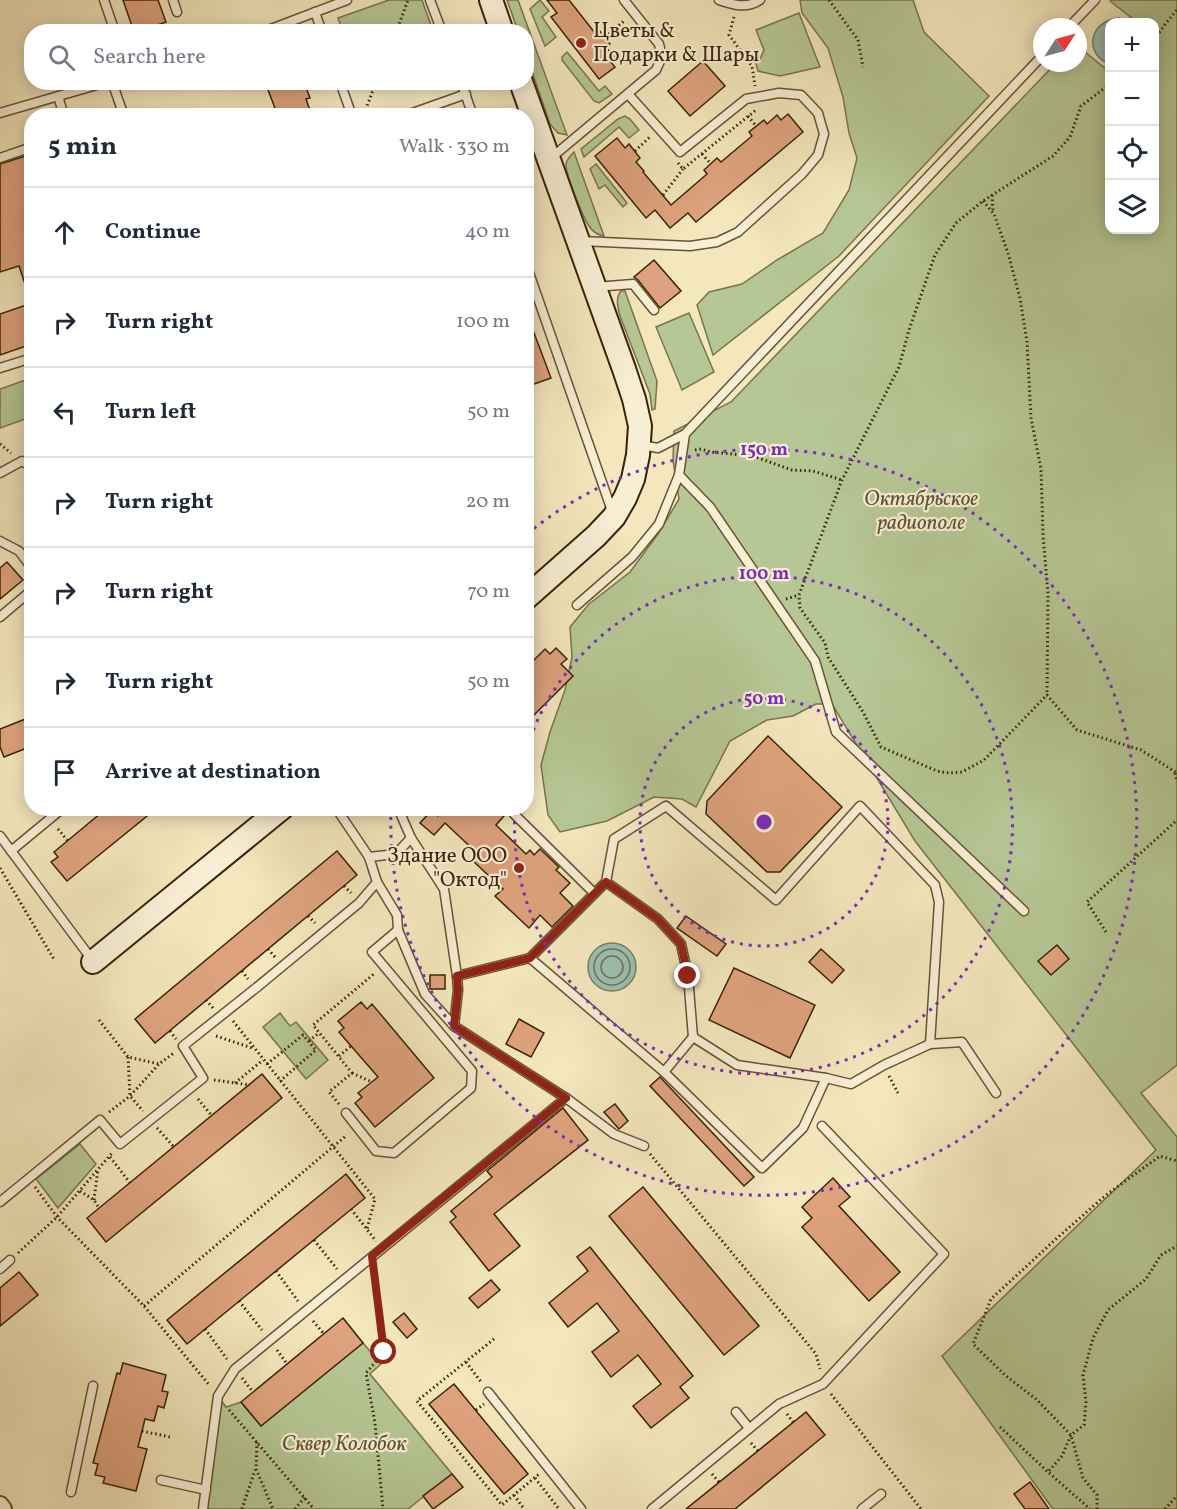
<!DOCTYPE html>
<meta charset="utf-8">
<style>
body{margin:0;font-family:Vollkorn,serif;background:#f6f6f7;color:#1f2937}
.controls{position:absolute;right:18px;top:18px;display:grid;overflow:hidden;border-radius:12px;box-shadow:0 3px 15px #0003}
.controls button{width:54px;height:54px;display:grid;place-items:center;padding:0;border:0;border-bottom:2px solid #e0e1e3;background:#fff;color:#1f2937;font:30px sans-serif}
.compass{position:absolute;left:1033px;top:18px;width:54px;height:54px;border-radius:50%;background:#fff;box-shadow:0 3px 15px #0003;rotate:54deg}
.stop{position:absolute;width:18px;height:18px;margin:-14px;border:4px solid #8f2418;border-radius:50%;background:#fff}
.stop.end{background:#8f2418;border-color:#fff;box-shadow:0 2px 6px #0008}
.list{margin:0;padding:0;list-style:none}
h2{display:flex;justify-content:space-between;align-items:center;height:78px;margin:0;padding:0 24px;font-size:26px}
h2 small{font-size:20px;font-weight:400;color:#747a83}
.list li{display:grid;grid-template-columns:39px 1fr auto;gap:18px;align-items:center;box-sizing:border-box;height:90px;padding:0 24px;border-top:2px solid #e0e1e3}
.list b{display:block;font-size:22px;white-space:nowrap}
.list em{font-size:20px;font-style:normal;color:#747a83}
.icon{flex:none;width:33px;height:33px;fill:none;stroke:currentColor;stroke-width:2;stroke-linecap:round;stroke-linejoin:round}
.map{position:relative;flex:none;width:1177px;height:1509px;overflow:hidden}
.search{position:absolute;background:#fff;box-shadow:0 3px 15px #0003;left:24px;top:24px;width:510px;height:66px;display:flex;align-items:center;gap:15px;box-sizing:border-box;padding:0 21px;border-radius:24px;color:#747a83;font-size:22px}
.panel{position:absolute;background:#fff;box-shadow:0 3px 15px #0003;left:24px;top:108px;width:510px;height:708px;border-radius:24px}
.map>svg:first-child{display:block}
.green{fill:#b6c795;stroke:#78744c;stroke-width:1.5}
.water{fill:#9cc0b0;stroke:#75816b;stroke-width:1.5}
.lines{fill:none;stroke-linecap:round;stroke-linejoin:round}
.shore{stroke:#6b715a;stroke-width:1.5}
.building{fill:#dea37e;stroke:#3a2204;stroke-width:1.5}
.lane-casing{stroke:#685332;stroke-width:11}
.street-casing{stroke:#685332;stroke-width:20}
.secondary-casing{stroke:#3a2204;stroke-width:26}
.path{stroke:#3a2204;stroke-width:3;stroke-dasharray:1.5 3;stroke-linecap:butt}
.lane{stroke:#f8efd5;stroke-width:8}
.street{stroke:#f8efd5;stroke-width:16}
.secondary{stroke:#f8efd5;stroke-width:22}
.route{stroke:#8f2418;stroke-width:8}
.ring{fill:none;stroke:#7b2cbf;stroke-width:3;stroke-dasharray:3 6}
.poi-dot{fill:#8f2418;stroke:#f8efd5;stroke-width:2}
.labels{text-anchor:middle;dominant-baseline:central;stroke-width:4.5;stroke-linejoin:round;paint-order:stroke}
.poi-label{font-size:21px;fill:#3a2204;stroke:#f8efd5;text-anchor:start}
.park-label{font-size:21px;font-style:italic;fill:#5f5430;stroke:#f8efd5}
.centre{fill:#7b2cbf;stroke:#f8efd5;stroke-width:3}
.ring-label{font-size:18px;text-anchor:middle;font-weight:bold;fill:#7b2cbf;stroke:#f8efd5;stroke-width:4.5;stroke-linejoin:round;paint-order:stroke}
</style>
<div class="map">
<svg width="1177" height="1509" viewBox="0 0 1177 1509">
<rect width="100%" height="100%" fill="#f4e7be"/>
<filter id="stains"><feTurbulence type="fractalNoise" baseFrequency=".00333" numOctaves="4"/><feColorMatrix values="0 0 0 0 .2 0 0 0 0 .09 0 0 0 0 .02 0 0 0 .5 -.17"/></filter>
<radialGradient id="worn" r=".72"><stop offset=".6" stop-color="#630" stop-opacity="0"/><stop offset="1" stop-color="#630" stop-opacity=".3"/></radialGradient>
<g class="green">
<polygon points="389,0 422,0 433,31 343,31 338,18"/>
<polygon points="507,0 518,0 567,135 558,133 550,124 527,57 526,32 518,31"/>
<polygon points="540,0 549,11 542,17 556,37 545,46 530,9"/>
<polygon points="800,0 913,0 924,32 989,96 839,256 713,355 697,305 709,292 742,284 777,260 823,233 849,190 857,158 849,133 843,97 828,48 802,13"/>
<polygon points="1111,0 1177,0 1177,1065 1141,1093 1177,1137 1177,1509 1053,1509 942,1356 1156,1150 915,841 832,704 816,704 793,716 767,720 730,741 696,807 682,799 654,797 607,821 560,832 548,815 541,765 550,732 565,690 572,657 570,627 589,604 630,572 658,534 679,499 673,461 674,431 731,402 1056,63 1078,63 1078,46 1102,66 1109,70 1110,230 1154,230 1154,22 1137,22 1110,1"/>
<polygon points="799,13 820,67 780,76 758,71 755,60 760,59 764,50 756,30"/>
<polygon points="567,52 599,91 605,86 612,94 599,103 594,101 562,60 562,57"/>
<polygon points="625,116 630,119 639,130 629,138 619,127 584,157 581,149 618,119"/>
<path d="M574,152l30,84c-7,-1 -11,-4 -15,-10 -6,-9 -24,-53 -23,-62 1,-5 5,-9 8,-12z"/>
<polygon points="596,164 627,203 623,207 605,185 599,189 590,169"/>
<path d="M621,291h4l32,90 -2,28 -3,1 -2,-16 -30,-78c-2,-8 -5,-18 1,-25z"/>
<polygon points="689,313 714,372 682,390 656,327"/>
<polygon points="31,378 31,417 0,428 0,389"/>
<polygon points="280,1013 290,1026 296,1022 328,1060 306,1079 263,1027"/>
<polygon points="80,1144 96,1164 58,1208 36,1179"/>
<polygon points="363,1343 381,1364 370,1374 452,1474 408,1509 203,1509 218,1396 226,1407 241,1402 261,1426"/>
</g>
<g class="water">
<path d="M1119,18l11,4h-20l-1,42c-27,-12 -18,-44 10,-46z"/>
<circle cx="612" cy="967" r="24"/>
</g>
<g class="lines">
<g class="shore">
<circle cx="612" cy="967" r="18"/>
<circle cx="612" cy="967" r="11"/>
</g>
</g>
<g class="building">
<polygon points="123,0 158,0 166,22 139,32 134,32"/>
<polygon points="547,0 569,0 595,33 599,30 610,44 606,47 614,57 610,61 615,67 599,79 551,17 557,13"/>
<polygon points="703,61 725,86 690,116 668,91"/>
<polygon points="265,82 304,82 310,98 306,99 312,116 278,116"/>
<polygon points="788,114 803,132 696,222 688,213 670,228 655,210 646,218 595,156 617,138 625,148 629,144 640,158 636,162 644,171 643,172 671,205 707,174 704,170 717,158 721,162 752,136 749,132 764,120 767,124 777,115 781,120"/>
<polygon points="32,154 32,295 29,296 19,266 0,272 0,164"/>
<polygon points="654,260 681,291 660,308 638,280 634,277"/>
<polygon points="32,303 32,344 0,355 0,314"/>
<polygon points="526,317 528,317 551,378 526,387"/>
<polygon points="7,562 23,580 0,599 0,568"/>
<polygon points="556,648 567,659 561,664 573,676 534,715 526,708 526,668 545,649 550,654"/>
<polygon points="28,718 32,726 32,746 4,757 0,747 0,729"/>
<polygon points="768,736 842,807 780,872 767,872 706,814 707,801"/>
<polygon points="107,808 157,808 67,881 51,862 58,857 54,852"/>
<polygon points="445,808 511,808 496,825 526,854 530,850 534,855 540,849 559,867 556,870 570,883 560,893 573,906 552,927 540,915 529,928 495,896 503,889 473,861 479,855 445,823 434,835 420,823 432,810 438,816"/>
<polygon points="337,851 357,875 155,1043 135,1019"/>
<polygon points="686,916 726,944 717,956 677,928"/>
<polygon points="1057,945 1069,959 1051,975 1038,961"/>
<polygon points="821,949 844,970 832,983 809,962"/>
<polygon points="734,968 815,1005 790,1058 709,1020"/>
<rect x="430" y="975" width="15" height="14"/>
<polygon points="361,1002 367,1009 372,1004 434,1078 375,1127 355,1103 362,1097 358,1093 378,1077 339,1032 344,1028 338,1021"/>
<polygon points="519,1019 544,1033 531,1057 506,1044"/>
<polygon points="262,1074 282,1098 106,1242 87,1218"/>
<polygon points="660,1077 754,1177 744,1186 650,1086"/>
<polygon points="615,1104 628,1121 619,1129 604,1112"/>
<polygon points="563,1108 588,1140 494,1214 520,1246 489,1271 450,1222 456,1217 451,1211 492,1177 487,1171"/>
<polygon points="346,1174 365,1198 187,1344 167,1320"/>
<polygon points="833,1178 850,1197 839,1206 900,1272 869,1301 802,1227 812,1218 802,1207"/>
<polygon points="643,1187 759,1326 724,1355 609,1216"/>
<polygon points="590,1247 693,1376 680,1387 689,1398 651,1428 633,1406 661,1384 638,1355 611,1377 592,1352 619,1331 597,1303 568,1327 549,1303 588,1271 577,1257"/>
<polygon points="19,1272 38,1295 0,1326 0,1288"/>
<polygon points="491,1280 500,1290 478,1308 469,1298"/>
<polygon points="404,1313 417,1329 407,1338 393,1322"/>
<polygon points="343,1318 363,1343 261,1426 241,1402"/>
<polygon points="123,1363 166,1375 162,1391 168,1392 164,1408 158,1406 154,1421 145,1419 138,1447 147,1449 136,1491 103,1483 105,1477 95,1475 98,1464 93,1463 117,1373 120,1374"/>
<polygon points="454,1384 528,1474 504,1494 429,1404"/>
<polygon points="806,1412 825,1435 735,1509 686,1509"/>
<polygon points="452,1474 463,1487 433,1509 423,1496"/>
<polygon points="1030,1482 1049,1509 1025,1509 1014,1494"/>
</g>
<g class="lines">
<g class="lane-casing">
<g id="lane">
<polyline points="104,0 115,32"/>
<polyline points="173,0 177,12"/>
<polyline points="430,0 442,32"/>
<path d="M719,0c14,5 28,9 41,0"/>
<polyline points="315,12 322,32"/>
<polyline points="1069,27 1095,0"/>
<polyline points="263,32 347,0"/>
<polyline points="112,82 124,116"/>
<polyline points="340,82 352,116"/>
<polyline points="461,82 473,116"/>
<polyline points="58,96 64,116"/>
<polyline points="0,113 107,82"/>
<polyline points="404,116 466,94"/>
<polyline points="0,158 32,147"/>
<polyline points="551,158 656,70 662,57 659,44 624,0"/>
<polyline points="581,241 690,246 717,242 738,232 802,174 818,155 824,134 818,113 801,95 779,93 746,99 680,152 628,94"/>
<polyline points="526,264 612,511"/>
<polyline points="595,287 633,284 654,310"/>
<polyline points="0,368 32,358"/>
<polyline points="641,445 658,448 685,434"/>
<polyline points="0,473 22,461 32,467"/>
<polyline points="679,475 710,507 815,661 836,732 1024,911"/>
<polyline points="0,541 19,551 32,568"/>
<polyline points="577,605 632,557 659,524 679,475 685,434 1042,56"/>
<polyline points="0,617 32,590"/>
<polyline points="398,808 411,838 444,889 457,976 458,990 454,1026"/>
<polyline points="514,814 594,893"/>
<polyline points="0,836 93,961"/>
<polyline points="11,851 63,808"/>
<polyline points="369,857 396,854 411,838"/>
<polyline points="606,882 658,919 681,944 688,976 693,1037"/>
<polyline points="530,958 606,882 614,839 666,806 776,900 860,806 935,885 939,902 930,1044"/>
<polyline points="457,976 530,958 664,1072 762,1168 803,1128 826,1078"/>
<polyline points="664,1072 693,1037 737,1065 826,1078 851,1084 884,1065 930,1044 962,1042 996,1093"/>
<polyline points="566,1098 614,1134 644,1146"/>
<polyline points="346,1113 376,1151 394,1153 471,1088 472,1071 372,952 398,930 397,915 377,882"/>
<polyline points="0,1202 100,1120 120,1144 203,1078 183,1046 256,988 359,903 377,882 369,857 336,808"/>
<polyline points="0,1269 10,1260"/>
<polyline points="488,1392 581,1509"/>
<polyline points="736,1412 749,1428"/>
<polyline points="161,1480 206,1490"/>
<polyline points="71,1492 93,1386"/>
<polyline points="203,1509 218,1396 235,1369 566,1098 454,1026 425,994 398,930"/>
<polyline points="652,1509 779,1404 823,1384 944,1254 822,1126"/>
<polyline points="862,1509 881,1494"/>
</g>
</g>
<g class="street-casing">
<polyline id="street" points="0,1505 3,1509"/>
</g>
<g class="secondary-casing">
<g id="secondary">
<polyline points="491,0 502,32"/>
<polyline points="521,82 624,369 634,399 640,426 638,455 633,479 625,498 614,517 596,536 526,598"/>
<polyline points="93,962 282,808"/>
</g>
</g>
<g class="path">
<polyline points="829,0 858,40 863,67"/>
<polyline points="734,17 729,35 752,66 755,86"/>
<polyline points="396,32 408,0"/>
<polyline points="605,37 624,21"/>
<polyline points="1154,40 1166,23 1177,10"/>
<polyline points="1110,84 1081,106 1070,137 1053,156 983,201 956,223 935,255 909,330 899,367 842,480 799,595 800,608 825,643 828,657 863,712 881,747 937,771 949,773 962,772 984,760 1047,695 1077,730 1141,750 1177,773"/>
<polyline points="364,114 376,82"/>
<polyline points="748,116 756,126"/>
<polyline points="635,151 651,136"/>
<polyline points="702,154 711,164"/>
<polyline points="678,163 683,169 756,110"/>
<polyline points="663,195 683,169"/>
<polyline points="992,195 993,212"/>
<polyline points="983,201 994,214 1008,253 1020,298 1027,342 1031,418 1041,469 1043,535 1048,594 1047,695"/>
<polyline points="0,444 11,453"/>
<polyline points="695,450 701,449 711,452 753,456 792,470 813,471 842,480"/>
<polyline points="786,599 799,595"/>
<polyline points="1175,773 1177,782"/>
<polyline points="105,808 106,810"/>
<polyline points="58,829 68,841"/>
<polyline points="0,868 55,961"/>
<polyline points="344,886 351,893"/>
<polyline points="308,916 315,923"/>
<polyline points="1106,932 1087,902 1177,820"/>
<polyline points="268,949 275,957"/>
<polyline points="242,971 248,979"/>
<polyline points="206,1000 213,1008"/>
<polyline points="99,1020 128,1057 159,1064 174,1053"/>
<polyline points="233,1021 375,1199 367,1229"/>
<polyline points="170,1031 176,1039"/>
<polyline points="216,1036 252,1048"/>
<polyline points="309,1041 319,1033"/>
<polyline points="339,1056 351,1046"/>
<polyline points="128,1057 130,1096 143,1111"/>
<polyline points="267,1064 303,1035 316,1050 280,1081"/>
<polyline points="352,1073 372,1082"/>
<polyline points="889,1076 898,1093"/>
<polyline points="214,1080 250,1085"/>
<polyline points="235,1083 263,1060"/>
<polyline points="198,1099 212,1116"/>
<polyline points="339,1104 329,1092 352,1073 313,1025 375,973"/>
<polyline points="109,1112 130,1096 159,1064"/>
<polyline points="157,1128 174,1147"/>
<polyline points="650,1154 816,1354 820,1369"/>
<polyline points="110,1157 130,1183"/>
<polyline points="35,1187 57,1217 144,1306 210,1386"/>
<polyline points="80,1191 94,1200 99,1208"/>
<polyline points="94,1200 98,1169"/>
<polyline points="351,1209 376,1241"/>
<polyline points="314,1240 337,1269"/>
<polyline points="18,1253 57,1217 112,1153"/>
<polyline points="374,1270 384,1352 366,1373 375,1423 383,1509"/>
<polyline points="276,1271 298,1301"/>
<polyline points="239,1301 262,1330"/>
<polyline points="144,1306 347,1135"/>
<polyline points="313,1321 324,1334"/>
<polyline points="205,1329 227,1359"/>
<polyline points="494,1339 417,1401 502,1505 539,1474"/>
<polyline points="277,1350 287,1364"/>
<polyline points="466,1362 481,1382"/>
<polyline points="242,1378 253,1392"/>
<polyline points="831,1394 921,1509"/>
<polyline points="229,1410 314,1509"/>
<polyline points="476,1410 484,1404"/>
<polyline points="787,1414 793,1422"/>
<polyline points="1000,1427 1048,1472 1062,1456 1071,1435 1084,1425 1086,1402 1083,1375 1093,1338 1108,1310 1146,1279 1161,1255 1177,1246"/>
<polyline points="142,1431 170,1437"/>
<polyline points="257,1442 256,1469 273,1509"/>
<polyline points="751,1443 758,1451"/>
<polyline points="1049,1473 1090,1509"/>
<polyline points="712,1474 719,1482"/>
<polyline points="535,1478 559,1509"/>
<polyline points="514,1495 524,1509"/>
<polyline points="242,1509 255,1470"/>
<polyline points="295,1509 305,1497"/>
<polyline points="1097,1509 1097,1495 1083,1478 1071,1435 1036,1399 1006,1376 973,1344 991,1299 1056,1239 1106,1195 1160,1156 1177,1161"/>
<polyline points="1165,1509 1177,1496"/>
</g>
<use href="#lane" class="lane"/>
<use href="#street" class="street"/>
<use href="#secondary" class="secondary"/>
</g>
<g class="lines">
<polyline class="route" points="384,1352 372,1256 566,1098 454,1026 458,990 457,976 530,958 606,882 658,919 681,944 688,976"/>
</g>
<g class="ring">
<circle cx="764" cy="822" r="124"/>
<path d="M527 747A249 249 0 1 1 515 809"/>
<path d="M527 534A373 373 0 1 1 391 809"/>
</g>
<g class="poi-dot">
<circle cx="581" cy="43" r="6"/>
<circle cx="519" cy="868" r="6"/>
</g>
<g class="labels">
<g class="poi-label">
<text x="593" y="31">Цветы &amp;<tspan x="593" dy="24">Подарки &amp; Шары</tspan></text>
<text x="507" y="856" text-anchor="end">Здание ООО<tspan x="507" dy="24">"Октод"</tspan></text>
</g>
<g class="park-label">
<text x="921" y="499">Октябрьское<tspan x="921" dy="24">радиополе</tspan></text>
<text x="344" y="1444">Сквер Колобок</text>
</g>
</g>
<circle cx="764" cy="822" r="9" class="centre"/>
<g class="ring-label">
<text x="764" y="455">150 m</text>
<text x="764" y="579">100 m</text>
<text x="764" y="704">50 m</text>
</g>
<rect width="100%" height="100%" filter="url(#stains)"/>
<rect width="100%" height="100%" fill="url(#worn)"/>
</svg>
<div class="controls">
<button>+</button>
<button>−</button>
<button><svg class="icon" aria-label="locate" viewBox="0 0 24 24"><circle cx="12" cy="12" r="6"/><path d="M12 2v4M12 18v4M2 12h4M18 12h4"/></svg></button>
<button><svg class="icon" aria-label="layers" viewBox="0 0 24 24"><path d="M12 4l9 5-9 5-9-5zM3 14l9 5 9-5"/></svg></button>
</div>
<svg class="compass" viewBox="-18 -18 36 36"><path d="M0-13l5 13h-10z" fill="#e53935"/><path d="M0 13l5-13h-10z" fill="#747a83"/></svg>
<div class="stop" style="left:384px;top:1352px"></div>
<div class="stop end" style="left:688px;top:976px"></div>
<div class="search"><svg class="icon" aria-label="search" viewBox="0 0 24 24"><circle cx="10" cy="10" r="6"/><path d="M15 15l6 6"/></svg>Search here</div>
<section class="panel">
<h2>5 min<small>Walk · 330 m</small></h2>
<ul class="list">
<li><svg class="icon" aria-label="ahead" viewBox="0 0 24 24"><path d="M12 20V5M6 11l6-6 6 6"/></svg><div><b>Continue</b></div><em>40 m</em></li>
<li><svg class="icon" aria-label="right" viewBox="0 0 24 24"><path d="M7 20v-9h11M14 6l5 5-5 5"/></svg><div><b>Turn right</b></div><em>100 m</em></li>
<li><svg class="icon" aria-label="left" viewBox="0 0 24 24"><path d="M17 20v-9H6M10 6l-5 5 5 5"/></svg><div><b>Turn left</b></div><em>50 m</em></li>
<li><svg class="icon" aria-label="right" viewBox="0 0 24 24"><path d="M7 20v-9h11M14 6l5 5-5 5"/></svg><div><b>Turn right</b></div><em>20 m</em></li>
<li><svg class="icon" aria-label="right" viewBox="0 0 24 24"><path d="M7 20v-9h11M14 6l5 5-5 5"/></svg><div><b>Turn right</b></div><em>70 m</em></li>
<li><svg class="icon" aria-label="right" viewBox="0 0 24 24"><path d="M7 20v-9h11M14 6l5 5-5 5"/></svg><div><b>Turn right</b></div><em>50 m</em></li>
<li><svg class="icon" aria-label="arrive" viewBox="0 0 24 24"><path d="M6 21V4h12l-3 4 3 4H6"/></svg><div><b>Arrive at destination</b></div></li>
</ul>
</section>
</div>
